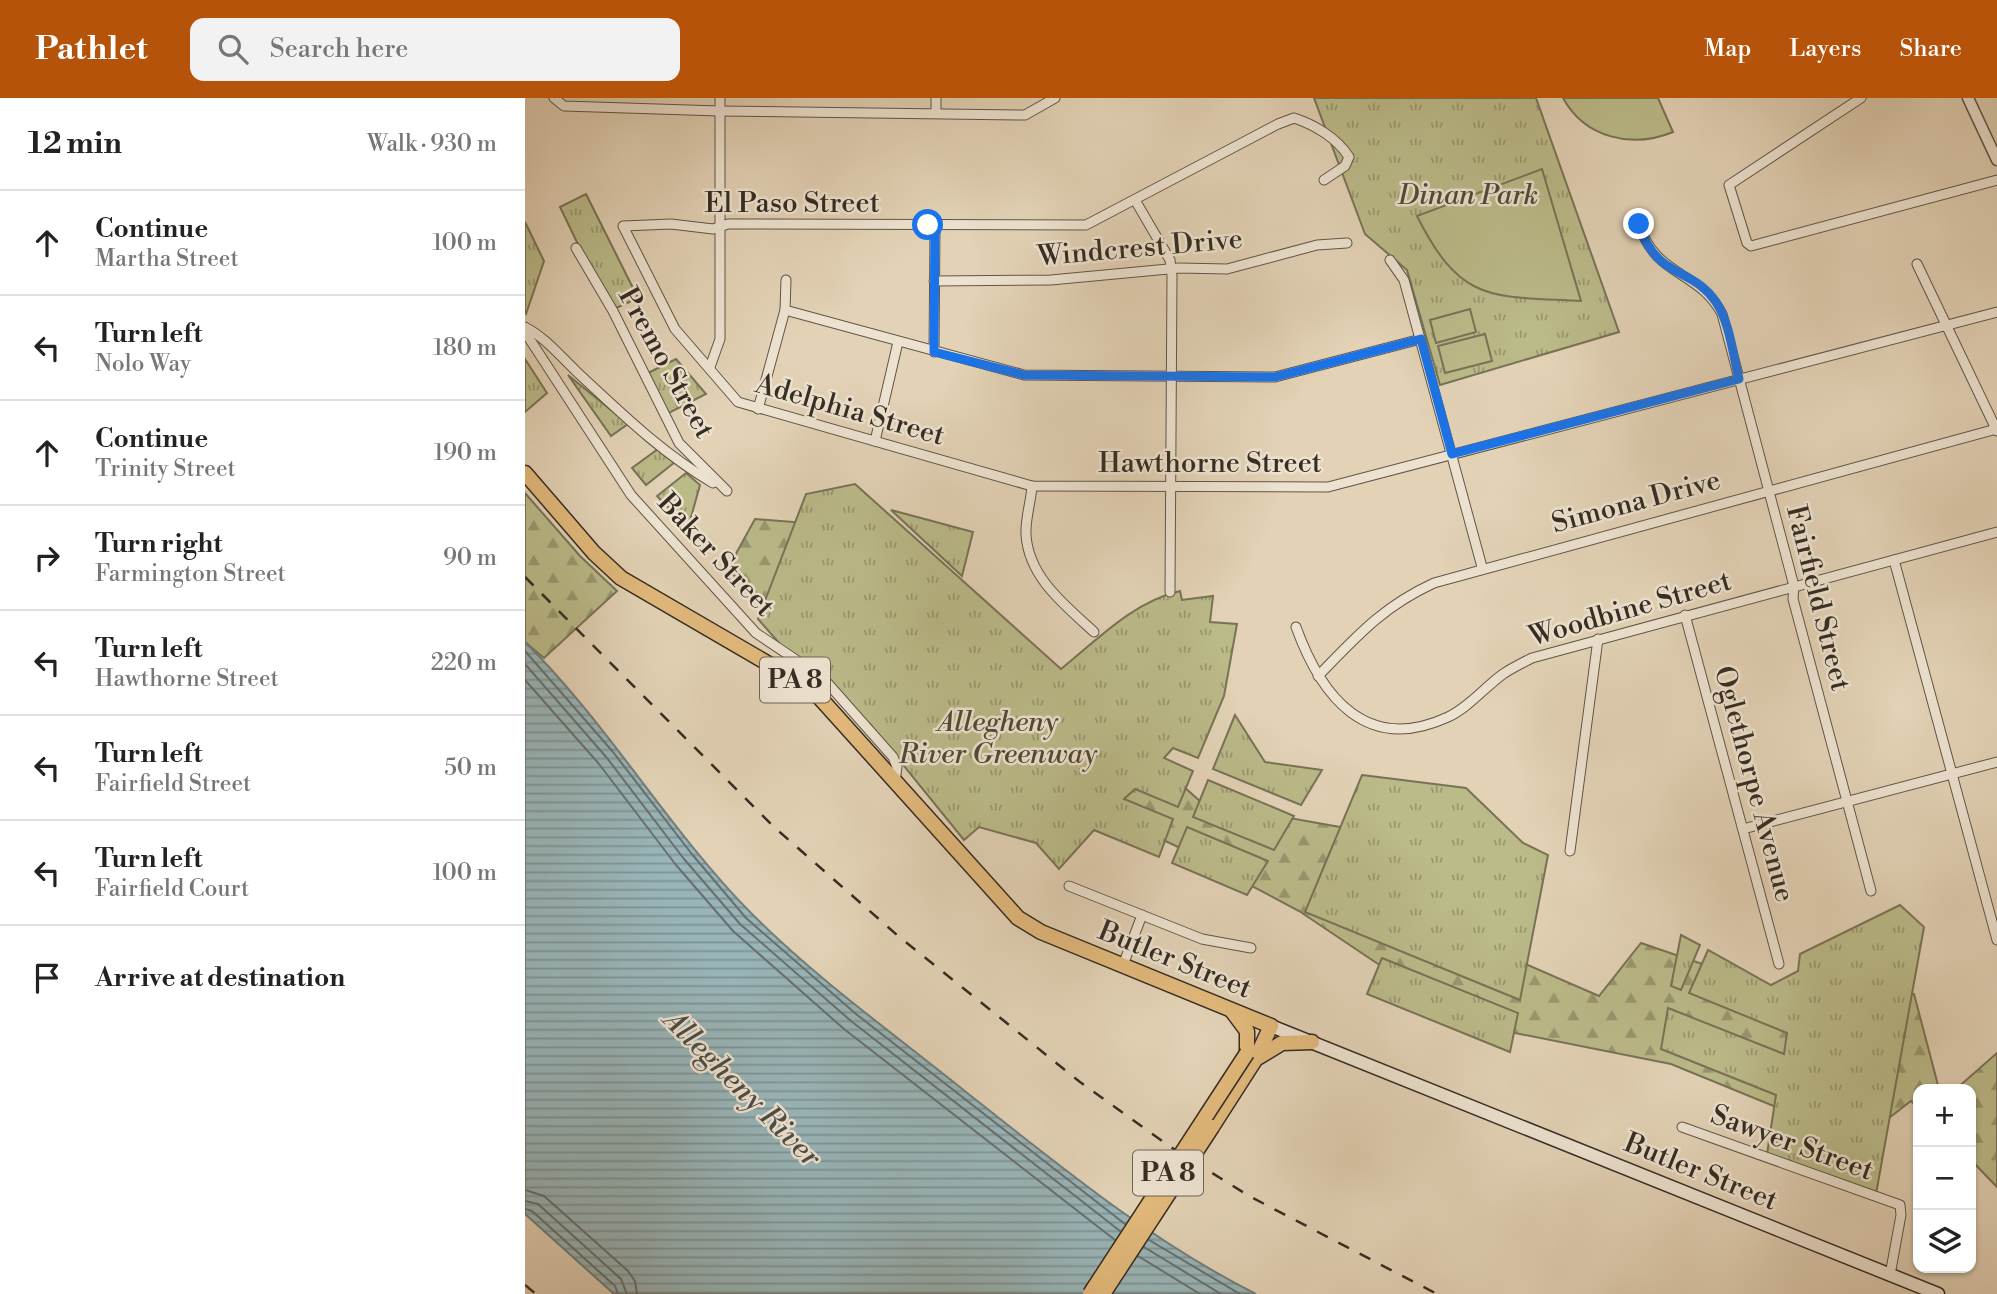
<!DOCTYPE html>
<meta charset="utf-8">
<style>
body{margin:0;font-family:"Libre Bodoni",serif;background:#f2f2f2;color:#222}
.controls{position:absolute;right:21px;bottom:21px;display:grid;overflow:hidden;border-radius:14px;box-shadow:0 2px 5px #0004}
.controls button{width:63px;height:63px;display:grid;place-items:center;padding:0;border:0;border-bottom:2px solid #e0e0e0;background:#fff;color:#222;font:35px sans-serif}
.stop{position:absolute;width:21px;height:21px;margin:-16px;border:5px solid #1a73e8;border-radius:50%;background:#fff}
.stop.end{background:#1a73e8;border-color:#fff;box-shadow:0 2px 7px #0008}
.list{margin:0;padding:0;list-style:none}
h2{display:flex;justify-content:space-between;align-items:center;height:91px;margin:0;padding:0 28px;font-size:30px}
h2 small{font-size:23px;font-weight:400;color:#767676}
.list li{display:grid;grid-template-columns:46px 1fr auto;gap:21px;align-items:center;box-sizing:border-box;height:105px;padding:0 28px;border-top:2px solid #e0e0e0}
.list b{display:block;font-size:26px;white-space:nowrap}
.list p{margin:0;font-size:23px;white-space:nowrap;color:#767676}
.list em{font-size:23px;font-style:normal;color:#767676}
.icon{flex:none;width:38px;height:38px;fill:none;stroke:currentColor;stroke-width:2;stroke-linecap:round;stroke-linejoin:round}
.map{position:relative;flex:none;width:1472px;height:1196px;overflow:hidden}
header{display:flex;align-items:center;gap:42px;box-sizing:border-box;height:98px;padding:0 35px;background:#b45309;color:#fff}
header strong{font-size:33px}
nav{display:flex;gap:38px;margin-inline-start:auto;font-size:24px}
.search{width:490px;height:63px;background:#f2f2f2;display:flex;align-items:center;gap:18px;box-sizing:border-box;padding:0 24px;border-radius:14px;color:#767676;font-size:26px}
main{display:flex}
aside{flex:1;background:#fff}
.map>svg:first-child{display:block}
.forest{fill:url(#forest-firs);stroke:#787356;stroke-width:2}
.park{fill:url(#park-tufts);stroke:#787356;stroke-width:2}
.pitch{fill:#bbba89;stroke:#787356;stroke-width:2}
.water{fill:url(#water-rules);stroke:#717e7c;stroke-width:2}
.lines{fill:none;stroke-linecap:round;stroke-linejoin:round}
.shore{stroke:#67706e;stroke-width:2}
.minor-casing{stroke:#605648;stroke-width:11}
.tertiary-casing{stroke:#605648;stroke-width:13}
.secondary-casing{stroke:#352c23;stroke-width:15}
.trunk-casing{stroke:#352c23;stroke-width:17}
.minor{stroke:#ede2d0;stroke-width:9}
.tertiary{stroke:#ede2d0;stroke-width:10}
.secondary{stroke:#ede2d0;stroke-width:12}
.trunk{stroke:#e2b97b;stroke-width:14}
.rail{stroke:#352c23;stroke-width:2.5;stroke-dasharray:12 12;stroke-linecap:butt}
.trunk-bridge-casing{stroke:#352c23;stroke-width:17;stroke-linecap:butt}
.trunk-bridge{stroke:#e2b97b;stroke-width:14}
.route{stroke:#1a73e8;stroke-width:9}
.labels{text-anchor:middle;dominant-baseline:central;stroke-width:5;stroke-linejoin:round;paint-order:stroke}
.shield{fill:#ede2d0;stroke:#6c6357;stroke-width:2}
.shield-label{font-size:26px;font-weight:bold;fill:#352c23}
.park-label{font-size:28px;font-style:italic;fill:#504837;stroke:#ede2d0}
.street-label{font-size:28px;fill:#352c23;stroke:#ede2d0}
.water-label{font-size:30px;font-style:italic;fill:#4e4e48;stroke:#ede2d0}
</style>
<header>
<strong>Pathlet</strong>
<div class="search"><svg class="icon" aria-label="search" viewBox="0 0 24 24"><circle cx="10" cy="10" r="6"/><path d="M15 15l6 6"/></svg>Search here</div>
<nav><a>Map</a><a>Layers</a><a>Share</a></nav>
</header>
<main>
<aside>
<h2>12 min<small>Walk · 930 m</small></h2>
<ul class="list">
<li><svg class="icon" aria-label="ahead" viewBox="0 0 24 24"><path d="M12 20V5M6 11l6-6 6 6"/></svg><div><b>Continue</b><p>Martha Street</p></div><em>100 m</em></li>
<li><svg class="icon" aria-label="left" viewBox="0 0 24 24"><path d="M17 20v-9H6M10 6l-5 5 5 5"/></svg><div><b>Turn left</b><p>Nolo Way</p></div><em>180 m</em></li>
<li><svg class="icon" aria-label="ahead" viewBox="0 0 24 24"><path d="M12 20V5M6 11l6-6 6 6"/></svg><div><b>Continue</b><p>Trinity Street</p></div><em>190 m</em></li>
<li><svg class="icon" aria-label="right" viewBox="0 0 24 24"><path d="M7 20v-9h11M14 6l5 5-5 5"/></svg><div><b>Turn right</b><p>Farmington Street</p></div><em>90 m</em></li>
<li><svg class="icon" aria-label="left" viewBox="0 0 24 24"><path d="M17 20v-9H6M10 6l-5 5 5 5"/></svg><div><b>Turn left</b><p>Hawthorne Street</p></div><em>220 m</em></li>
<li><svg class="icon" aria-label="left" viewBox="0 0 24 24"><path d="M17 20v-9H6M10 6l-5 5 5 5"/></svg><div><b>Turn left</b><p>Fairfield Street</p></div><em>50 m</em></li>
<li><svg class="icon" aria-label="left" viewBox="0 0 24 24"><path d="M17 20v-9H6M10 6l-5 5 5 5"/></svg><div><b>Turn left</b><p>Fairfield Court</p></div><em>100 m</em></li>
<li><svg class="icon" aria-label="arrive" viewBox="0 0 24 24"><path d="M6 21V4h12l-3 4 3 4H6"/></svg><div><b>Arrive at destination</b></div></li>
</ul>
</aside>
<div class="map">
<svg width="1472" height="1196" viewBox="0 0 1472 1196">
<defs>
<pattern id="forest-firs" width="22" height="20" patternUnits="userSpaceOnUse" patternTransform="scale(1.75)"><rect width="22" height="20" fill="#bbba89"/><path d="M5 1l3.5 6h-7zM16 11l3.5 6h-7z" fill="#999770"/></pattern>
<pattern id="park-tufts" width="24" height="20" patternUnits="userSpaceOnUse" patternTransform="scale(1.75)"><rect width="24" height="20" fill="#bbba89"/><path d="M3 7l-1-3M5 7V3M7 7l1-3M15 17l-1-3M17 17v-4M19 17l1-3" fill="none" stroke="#999770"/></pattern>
<pattern id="water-rules" width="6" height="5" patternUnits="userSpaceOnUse" patternTransform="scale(1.75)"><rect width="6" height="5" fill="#99b5b8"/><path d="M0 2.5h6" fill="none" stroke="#7e9395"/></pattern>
</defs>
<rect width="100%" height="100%" fill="#e3d2b6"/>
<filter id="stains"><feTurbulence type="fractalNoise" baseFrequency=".00286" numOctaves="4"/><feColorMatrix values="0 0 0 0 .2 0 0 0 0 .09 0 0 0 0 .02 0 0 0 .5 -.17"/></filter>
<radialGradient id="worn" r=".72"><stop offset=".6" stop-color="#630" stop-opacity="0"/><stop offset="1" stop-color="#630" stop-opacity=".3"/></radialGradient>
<g class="forest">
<polygon points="0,395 55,458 92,493 19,560 0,544"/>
<polygon points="230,421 305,427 559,600 676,704 826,731 936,838 1074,898 1116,845 1256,893 1389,896 1414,991 1393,991 1393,1010 1386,1003 1334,1043 1146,966 960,929 859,870 774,813 651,748 543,697 334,575 202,472"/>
<polygon points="1472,955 1472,1089 1446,1062 1446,991 1431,991"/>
</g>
<g class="park">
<polygon points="789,0 1011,0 1094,234 915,287 882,172 840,136"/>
<polygon points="61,96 113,200 85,213 35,109"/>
<polygon points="0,124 19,163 1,216 0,215"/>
<polygon points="0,261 22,295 0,314"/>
<polygon points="151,261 181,296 138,318 117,278"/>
<polygon points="43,277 103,326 86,338"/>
<polygon points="133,351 150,364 121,387 107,370"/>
<polygon points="161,375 175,387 163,430 132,398"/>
<path d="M330,386l206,185c37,-30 72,-67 119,-78l2,9 31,-4 -3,26 27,2 -13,72 -26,62 -25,-10 -9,10 29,13 -15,36 -43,-18 -11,10 49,20 -14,38 -65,-27 -35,39 -23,-26 -57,-16 -15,13 -94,-116 -83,-72 -29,-33 48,-125z"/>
<polygon points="366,412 448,434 437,478"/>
<polygon points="710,617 740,664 797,672 776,707 688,671"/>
<polygon points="837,677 941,690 998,745 1023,757 995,902 780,814"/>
<polygon points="683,682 769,718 749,752 668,719"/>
<polygon points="662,729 743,763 722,797 647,765"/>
<polygon points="1375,807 1399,829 1351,1096 1242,1056 1251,997 1136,951 1143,910 1259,956 1262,935 1164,895 1183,852 1246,887 1273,873 1275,856"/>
<polygon points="1156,837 1175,847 1156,892 1146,888"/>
<polygon points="857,860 993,915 985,954 842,896"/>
</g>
<g class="pitch">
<path d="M1038,0h95l15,34c-41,17 -88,6 -110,-34z"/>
<path d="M1017,71l39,132c-90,-5 -120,3 -164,-85z"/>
<polygon points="945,211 951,234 911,245 905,222"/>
<polygon points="960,236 967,263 920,275 913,248"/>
</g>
<path class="water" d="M0,544c84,83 144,188 226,271 66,66 143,121 215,179 93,73 183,148 290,202h-642l-89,-80z"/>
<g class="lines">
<g class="shore">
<polyline points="0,553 88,654 166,755 221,820 331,916 600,1126"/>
<polyline points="0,566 82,660 159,761 215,826 326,923 595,1133"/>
<polyline points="0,582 74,666 151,767 208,833 319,931 590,1142"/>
<polyline points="0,1092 19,1098 103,1173 110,1183 112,1196"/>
<polyline points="0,1103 13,1106 96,1181 102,1196"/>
<polyline points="0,1111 7,1113 90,1188 93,1196"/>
<polyline points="624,1142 715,1196"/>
<polyline points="619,1149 696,1196"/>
<polyline points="613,1158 675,1196"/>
</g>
<g class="minor-casing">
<g id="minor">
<polyline points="29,0 39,8 194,13 500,17 530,0"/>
<polyline points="411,0 411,15"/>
<polyline points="1336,0 1204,87 1222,145 1226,148 1472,82"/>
<path d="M799,82l21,-14 4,-9c-12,-19 -34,-32 -55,-39l-16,6 -192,101 -358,-1 -15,5 -42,-5 -48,2 52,103 63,73 294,84 296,1 669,-175"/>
<polyline points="610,102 645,162 647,178 645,494"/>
<path d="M1114,126c16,53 60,46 83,90l72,272 -1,13 78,292"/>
<polyline points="51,150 88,213 154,345 202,393"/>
<polyline points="865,162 879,182 957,469"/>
<polyline points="1392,166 1472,333"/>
<polyline points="409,183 526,182 654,170 702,171 792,147 822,145"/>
<polyline points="260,212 499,277 750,279 896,241"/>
<path d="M0,229c21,11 36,30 53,46 42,39 85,81 135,110"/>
<polyline points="0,234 106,397 231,535 298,580 368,659 372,669 370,684"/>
<polyline points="409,254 410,127"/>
<polyline points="185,269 195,241 195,0"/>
<polyline points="233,311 260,212 261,182"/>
<polyline points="350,343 373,244"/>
<path d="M507,388c-1,16 -7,33 -6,49 3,43 39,70 68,97"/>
<polyline points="1369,462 1472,842"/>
<polyline points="1160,517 1254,866"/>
<path d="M771,529c25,69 70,128 152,90 20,-9 37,-30 55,-43 9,-6 19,-11 29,-16l465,-126"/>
<path d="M793,578c39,-40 64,-69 116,-93l562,-154"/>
<polyline points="1218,731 1472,664"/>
<polyline points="1045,753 1073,541"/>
<polyline points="544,788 677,841 726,850"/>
<polyline points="598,867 617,817"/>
<polyline points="1157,1029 1375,1107 1376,1117 1365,1177"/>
</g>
</g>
<g class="tertiary-casing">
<polyline id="tertiary" points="1443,0 1472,62"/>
</g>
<g class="secondary-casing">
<polyline id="secondary" points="746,928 1413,1196"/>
</g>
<g class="trunk-casing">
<g id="trunk">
<polyline points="0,375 69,455 96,480 273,583 295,600 493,820 516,834 746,928"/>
<polyline points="707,913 722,933 722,955"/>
<polyline points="734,959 757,945 787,944"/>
<polyline points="687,1029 730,962 746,928"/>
</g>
</g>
<use href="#minor" class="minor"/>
<use href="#tertiary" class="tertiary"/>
<use href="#secondary" class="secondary"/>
<use href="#trunk" class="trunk"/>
<g class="rail">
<polyline points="0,479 249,729 372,837 555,984 644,1048 724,1098 912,1196"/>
<polyline points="0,1187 11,1196"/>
</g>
<g class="trunk-bridge-casing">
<g id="trunk-bridge">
<polyline points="565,1196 722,955"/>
<polyline points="578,1196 687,1029"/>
</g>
</g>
<use href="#trunk-bridge" class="trunk-bridge"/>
</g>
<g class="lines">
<path class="route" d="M403,127h7l-1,127 90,23 251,2 146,-38 31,115 287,-75c-6,-24 -9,-56 -23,-77 -24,-36 -60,-22 -77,-78"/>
</g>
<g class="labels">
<g class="shield">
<rect x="235" y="559.5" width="70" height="45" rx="5"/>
<rect x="608" y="1052.5" width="70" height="45" rx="5"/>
</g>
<g class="shield-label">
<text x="270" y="582">PA 8</text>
<text x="643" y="1075">PA 8</text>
</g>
<g class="park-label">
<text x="943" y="97">Dinan Park</text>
<text x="473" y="624">Allegheny<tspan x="473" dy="32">River Greenway</tspan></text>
</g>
<g class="street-label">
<text x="267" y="105">El Paso Street</text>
<text transform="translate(615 150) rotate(-5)">Windcrest Drive</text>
<text transform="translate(141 265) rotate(61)">Premo Street</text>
<text transform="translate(325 312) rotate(16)">Adelphia Street</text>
<text x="685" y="365">Hawthorne Street</text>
<text transform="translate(1111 404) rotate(-15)">Simona Drive</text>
<text transform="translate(191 457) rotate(47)">Baker Street</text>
<text transform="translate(1293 500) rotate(76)">Fairfield Street</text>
<text transform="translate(1105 511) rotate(-16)">Woodbine Street</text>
<text transform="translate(1229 686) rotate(75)">Oglethorpe Avenue</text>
<text transform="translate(650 862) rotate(22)">Butler Street</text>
<text transform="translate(1267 1045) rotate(20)">Sawyer Street</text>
<text transform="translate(1176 1074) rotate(22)">Butler Street</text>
</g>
<g class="water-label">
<text transform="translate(217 991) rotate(45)">Allegheny River</text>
</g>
</g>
<rect width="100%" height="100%" filter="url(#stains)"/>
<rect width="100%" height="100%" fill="url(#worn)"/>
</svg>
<div class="controls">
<button>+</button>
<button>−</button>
<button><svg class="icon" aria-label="layers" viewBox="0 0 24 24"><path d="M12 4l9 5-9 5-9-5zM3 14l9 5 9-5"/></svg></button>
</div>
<div class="stop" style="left:403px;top:127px"></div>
<div class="stop end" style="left:1114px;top:126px"></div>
</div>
</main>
